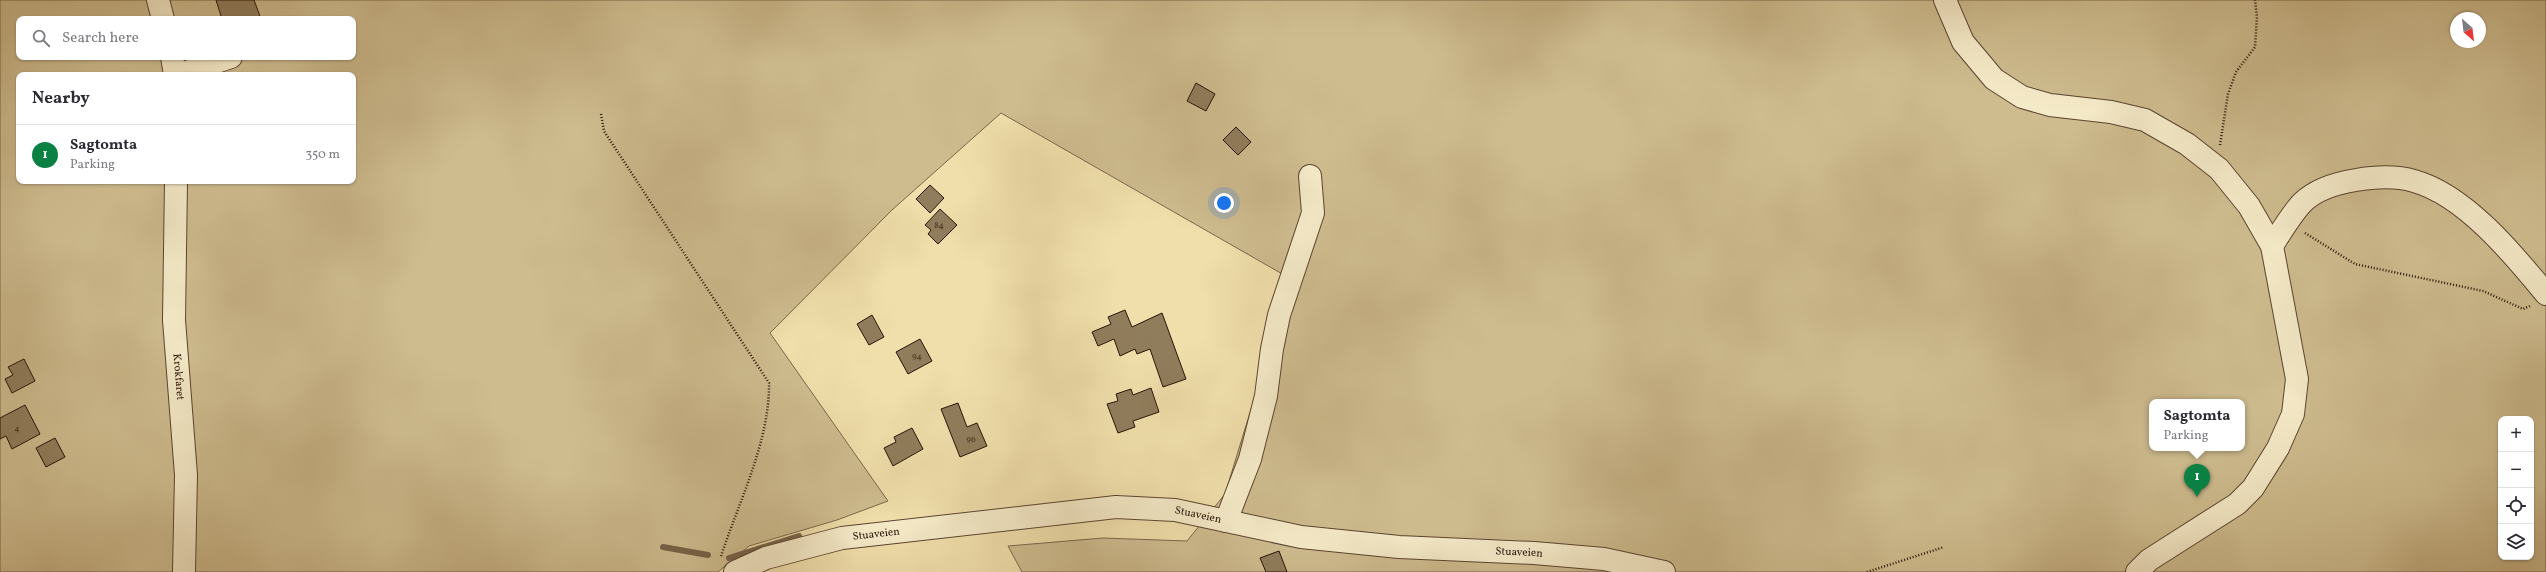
<!DOCTYPE html>
<meta charset="utf-8">
<style>
body{margin:0;font-family:Vollkorn,serif;background:#f2f2f3;color:#2b2b33}
.controls{position:absolute;right:12px;bottom:12px;display:grid;overflow:hidden;border-radius:8px;box-shadow:0 1px 3px #0004}
.controls button{width:36px;height:36px;display:grid;place-items:center;padding:0;border:0;border-bottom:1px solid #e1e1e2;background:#fff;color:#2b2b33;font:20px sans-serif}
.compass{position:absolute;left:2450px;top:12px;width:36px;height:36px;border-radius:50%;background:#fff;box-shadow:0 1px 3px #0004;rotate:152deg}
.you{position:absolute;left:1224px;top:203px;width:14px;height:14px;margin:-10px;border:3px solid #fff;border-radius:50%;background:#1a73e8;box-shadow:0 0 0 6px #1a73e833}
.badge{display:grid;place-items:center;width:26px;height:26px;border-radius:50%;background:#0b8043;color:#fff;font-size:13px;font-weight:700}
.pin{position:absolute;translate:-50% -33px;filter:drop-shadow(0 1px 2px #0008)}
.pin::after{content:'';position:absolute;top:21px;width:14px;height:12px;background:inherit;clip-path:polygon(0 0,100% 0,50% 100%)}
.popup{position:absolute;left:2149px;top:399px;width:96px;height:52px;box-sizing:border-box;display:grid;place-content:center;border-radius:8px;background:#fff;filter:drop-shadow(0 1px 3px #0005);font-size:13px;white-space:nowrap;color:#7c7c81}
.popup b{font-size:15px;color:#2b2b33}
.popup::after{content:'';position:absolute;left:50%;top:100%;margin-left:-8px;border:8px solid transparent;border-top-color:#fff}
.list{margin:0;padding:0;list-style:none}
h2{display:flex;justify-content:space-between;align-items:center;height:52px;margin:0;padding:0 16px;font-size:17px}
h2 small{font-size:13px;font-weight:400;color:#7c7c81}
.list li{display:grid;grid-template-columns:26px 1fr auto;gap:12px;align-items:center;box-sizing:border-box;height:60px;padding:0 16px;border-top:1px solid #e1e1e2}
.list b{display:block;font-size:15px;white-space:nowrap}
.list p{margin:0;font-size:13px;white-space:nowrap;color:#7c7c81}
.list em{font-size:13px;font-style:normal;color:#7c7c81}
.icon{flex:none;width:22px;height:22px;fill:none;stroke:currentColor;stroke-width:2;stroke-linecap:round;stroke-linejoin:round}
.map{position:relative;flex:none;width:2546px;height:572px;overflow:hidden}
.search{position:absolute;background:#fff;box-shadow:0 1px 3px #0004;left:16px;top:16px;width:340px;height:44px;display:flex;align-items:center;gap:10px;box-sizing:border-box;padding:0 14px;border-radius:8px;color:#7c7c81;font-size:15px}
.panel{position:absolute;background:#fff;box-shadow:0 1px 3px #0004;left:16px;top:72px;width:340px;height:112px;border-radius:8px}
.map>svg:first-child{display:block}
.green{fill:#cebc8f;stroke:#7b674b;fill-rule:evenodd}
.lines{fill:none;stroke-linecap:round;stroke-linejoin:round}
.stream{stroke:#776348;stroke-width:6}
.building{fill:#907d5c;stroke:#281207}
.minor-casing{stroke:#5a4530;stroke-width:24}
.path{stroke:#281207;stroke-width:2.5;stroke-dasharray:1 2;stroke-linecap:butt}
.minor{stroke:#f5eac8;stroke-width:22}
.labels{text-anchor:middle;dominant-baseline:central;stroke-width:4;stroke-linejoin:round;paint-order:stroke}
.number-label{font-size:9px;fill:#422d1c}
.street-label{font-size:11px;fill:#281207;stroke:#f5eac8}
</style>
<div class="map">
<svg width="2546" height="572" viewBox="0 0 2546 572">
<rect width="100%" height="100%" fill="#f0dfab"/>
<filter id="stains"><feTurbulence type="fractalNoise" baseFrequency=".005" numOctaves="4"/><feColorMatrix values="0 0 0 0 .2 0 0 0 0 .09 0 0 0 0 .02 0 0 0 .5 -.17"/></filter>
<radialGradient id="worn" r=".72"><stop offset=".6" stop-color="#630" stop-opacity="0"/><stop offset="1" stop-color="#630" stop-opacity=".3"/></radialGradient>
<path class="green" d="M0,0h2546v572h-1524l-14,-26 95,-8 84,3 38,-47 66,-215 -290,-166 -109,97 -122,123 118,168 -51,19 -88,26 -31,26h-718zM2456,18h24v24h-24zM19,19h334v38h-334zM19,75h334v106h-334zM2152,402h90v46h-90zM2501,419h30v138h-30z"/>
<g class="lines">
<g class="stream">
<polyline points="663,547 708,555"/>
<polyline points="729,558 799,536"/>
</g>
</g>
<g class="building">
<polygon points="216,0 254,0 261,19 222,19"/>
<polygon points="1196,83 1215,94 1206,111 1187,101"/>
<polygon points="1236,127 1251,142 1238,155 1223,140"/>
<polygon points="930,185 944,198 930,213 916,199"/>
<polygon points="940,209 957,225 938,244 928,234 931,230 925,225"/>
<polygon points="1125,310 1132,327 1162,313 1186,379 1163,387 1150,349 1137,354 1135,349 1120,356 1114,339 1098,346 1092,332 1111,324 1108,317"/>
<polygon points="872,315 884,337 869,345 857,324"/>
<polygon points="920,339 932,361 908,374 896,352"/>
<polygon points="24,359 35,381 12,393 5,379 13,375 8,367"/>
<polygon points="1151,388 1159,412 1133,421 1135,427 1118,433 1107,404 1118,401 1116,394 1131,389 1133,395"/>
<polygon points="958,403 967,427 977,423 987,446 960,457 941,409"/>
<polygon points="25,405 40,434 12,449 6,436 0,439 0,418"/>
<polygon points="912,428 923,449 893,466 884,448 896,442 894,437"/>
<polygon points="55,438 65,457 46,467 36,448"/>
<polygon points="1279,551 1287,572 1266,572 1260,558"/>
</g>
<g class="lines">
<g class="minor-casing">
<g id="minor">
<polyline points="158,0 163,19"/>
<polyline points="1945,0 1963,42 1994,79 2022,97 2050,105 2111,112 2145,120 2187,144 2219,169 2249,206 2272,246 2297,379 2293,414 2278,448 2253,488 2237,504 2149,560 2137,572"/>
<polyline points="172,57 175,75"/>
<polyline points="178,75 231,57"/>
<path id="s1" d="M176,181l-2,139 12,155 -2,97"/>
<path d="M2272,246c9,-14 18,-30 30,-43 14,-14 35,-20 54,-23 18,-3 41,-4 58,1 51,14 100,74 132,113"/>
<polyline points="1226,521 1250,459 1266,396 1272,349 1279,315 1313,213 1310,176"/>
<path id="s2" d="M735,572l31,-14 76,-20 274,-31 59,3 126,27 98,10 135,6 70,6 60,13"/>
</g>
</g>
<g class="path">
<path d="M601,114l3,17 165,252c1,57 -30,119 -48,173"/>
<polyline points="2220,145 2228,94 2236,72 2255,47 2257,17 2255,0"/>
<polyline points="2305,233 2355,264 2483,291 2523,309 2530,306"/>
<polyline points="1867,572 1944,547"/>
</g>
<use href="#minor" class="minor"/>
</g>
<g class="labels">
<g class="number-label">
<text x="939" y="225">84</text>
<text x="917" y="356">94</text>
<text x="17" y="428">4</text>
<text x="971" y="439">96</text>
</g>
<g class="street-label">
<text stroke="none"><textPath href="#s1" startOffset="196">Krokfaret</textPath></text>
<text stroke="none"><textPath href="#s2" startOffset="471">Stuaveien</textPath></text>
<text stroke="none"><textPath href="#s2" startOffset="147">Stuaveien</textPath></text>
<text stroke="none"><textPath href="#s2" startOffset="795">Stuaveien</textPath></text>
</g>
</g>
<rect width="100%" height="100%" filter="url(#stains)"/>
<rect width="100%" height="100%" fill="url(#worn)"/>
</svg>
<div class="controls">
<button>+</button>
<button>−</button>
<button><svg class="icon" aria-label="locate" viewBox="0 0 24 24"><circle cx="12" cy="12" r="6"/><path d="M12 2v4M12 18v4M2 12h4M18 12h4"/></svg></button>
<button><svg class="icon" aria-label="layers" viewBox="0 0 24 24"><path d="M12 4l9 5-9 5-9-5zM3 14l9 5 9-5"/></svg></button>
</div>
<svg class="compass" viewBox="-18 -18 36 36"><path d="M0-13l5 13h-10z" fill="#e53935"/><path d="M0 13l5-13h-10z" fill="#7c7c81"/></svg>
<div class="you"></div>
<div class="pin badge" style="left:2197px;top:497px">1</div>
<div class="popup"><b>Sagtomta</b>Parking</div>
<div class="search"><svg class="icon" aria-label="search" viewBox="0 0 24 24"><circle cx="10" cy="10" r="6"/><path d="M15 15l6 6"/></svg>Search here</div>
<section class="panel">
<h2>Nearby<small></small></h2>
<ul class="list">
<li><span class="badge">1</span><div><b>Sagtomta</b><p>Parking</p></div><em>350 m</em></li>
</ul>
</section>
</div>
